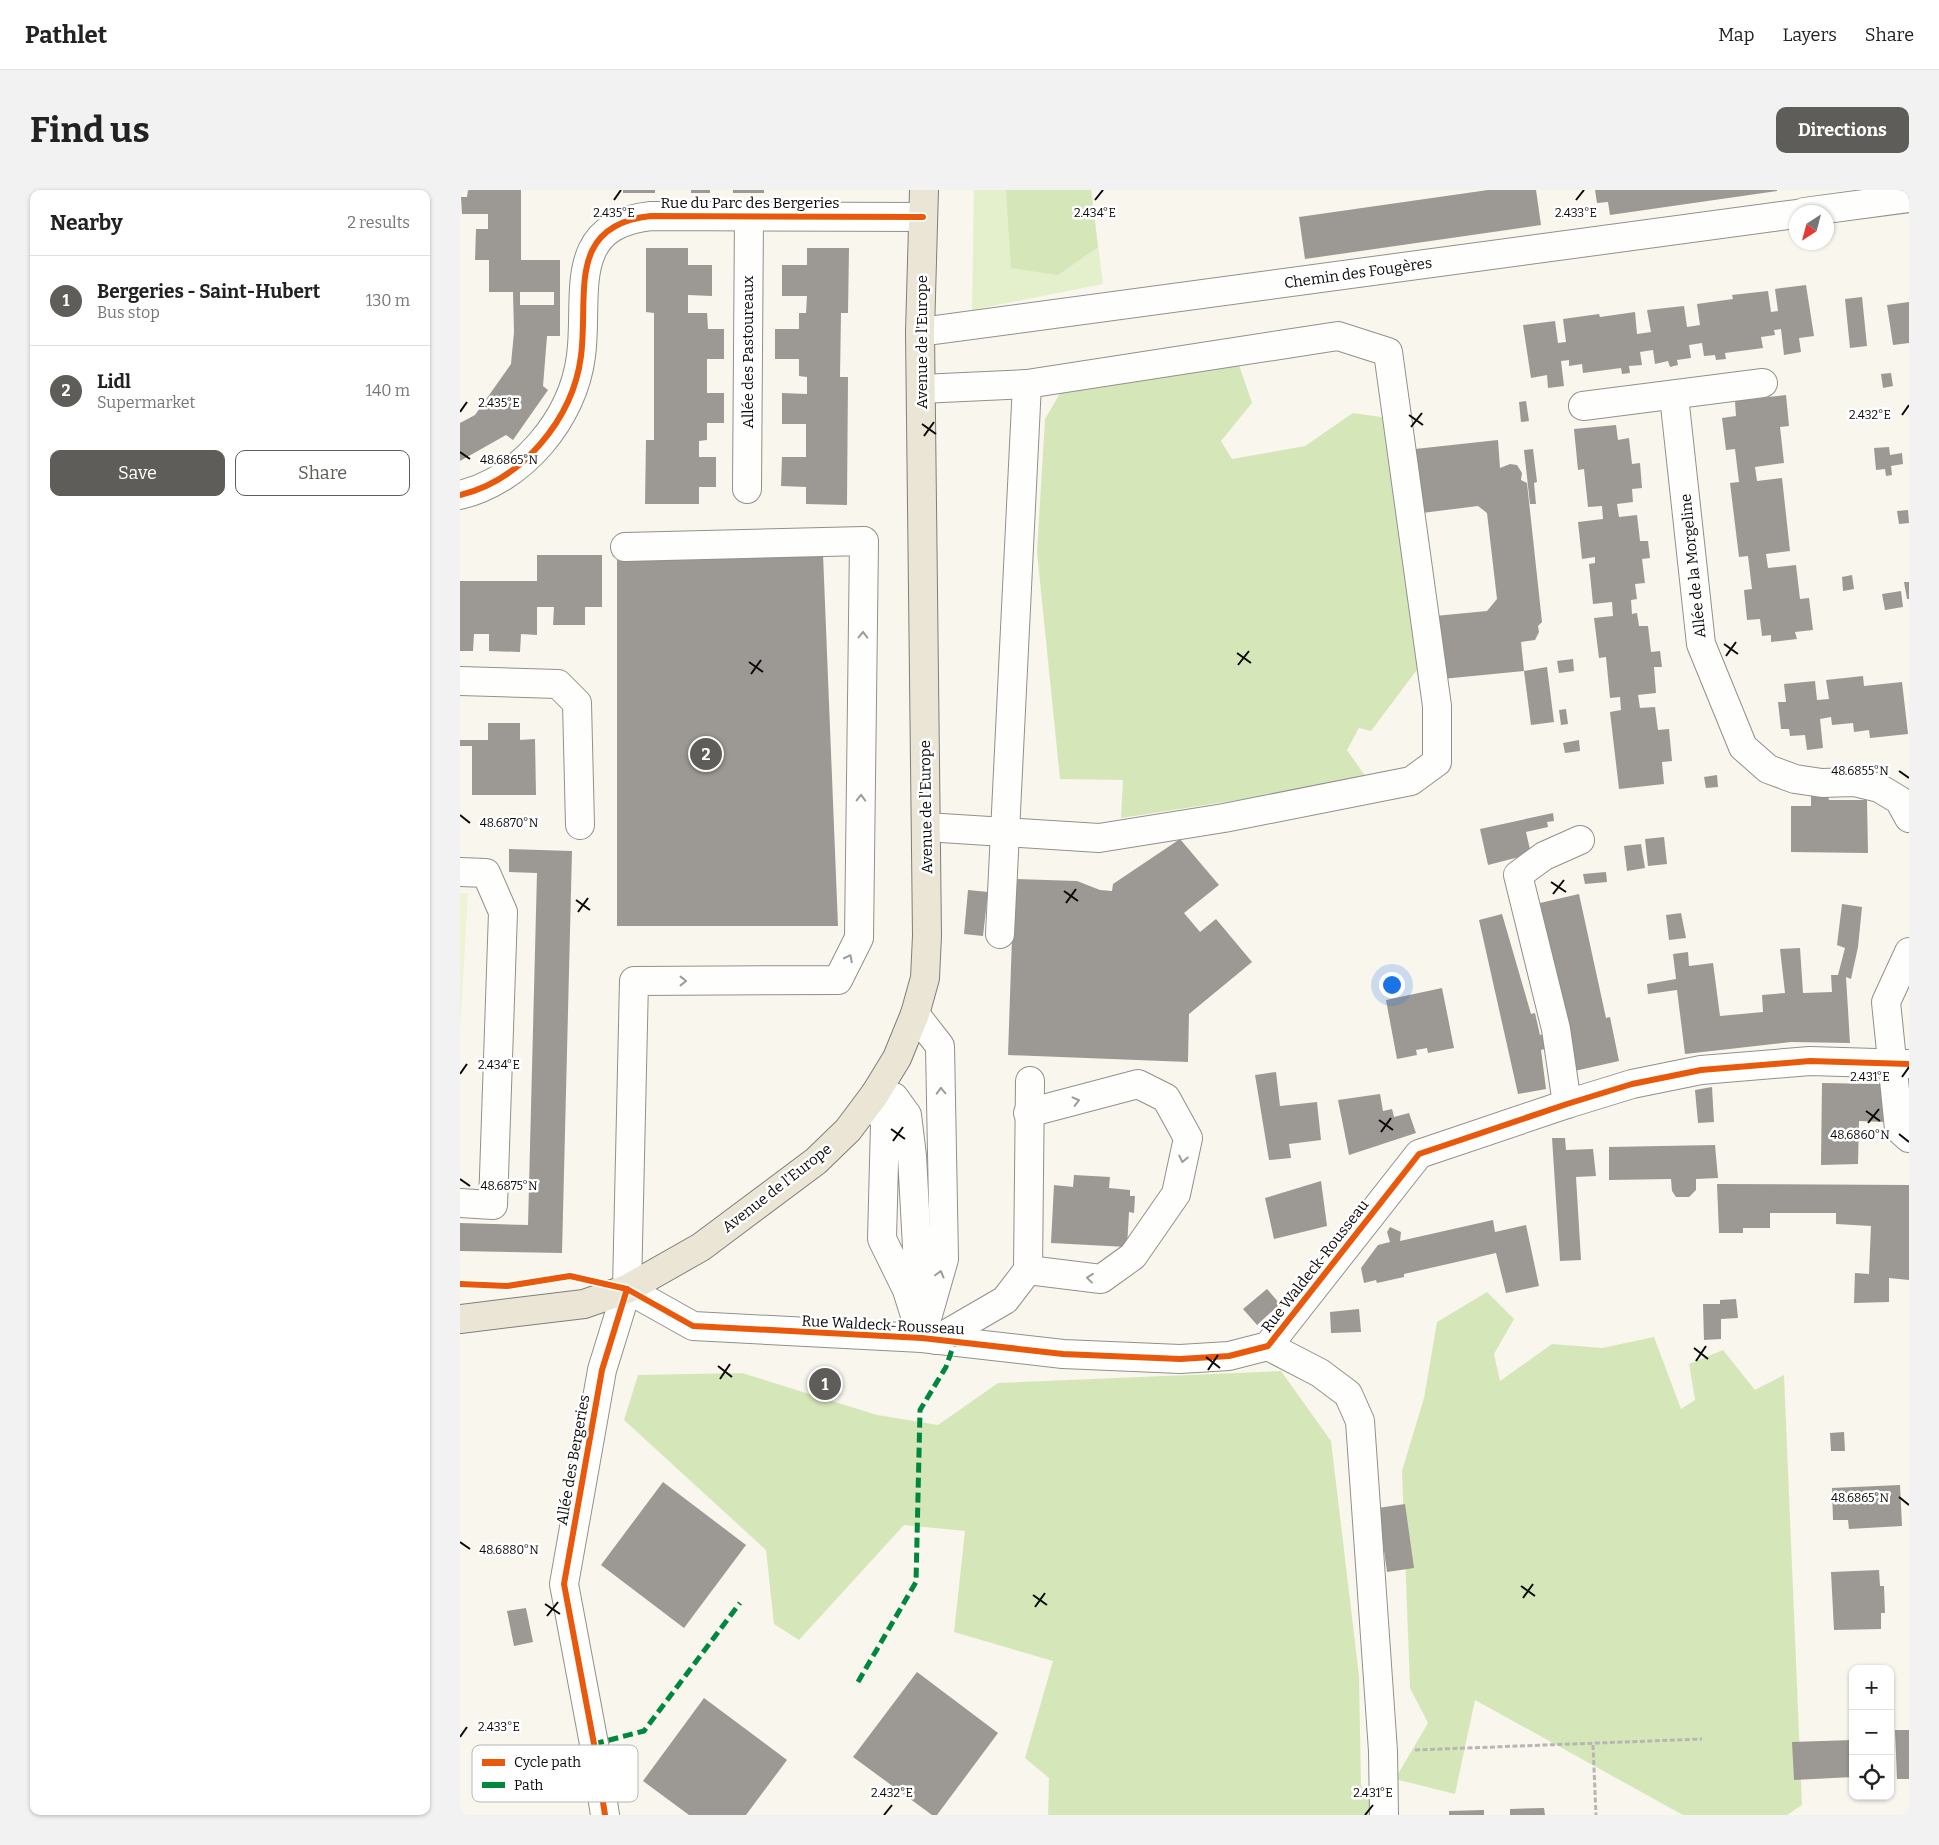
<!DOCTYPE html>
<meta charset="utf-8">
<style>
body{margin:0;font-family:Bitter,serif;background:#f2f2f2;color:#222}
.controls{position:absolute;right:15px;bottom:15px;display:grid;overflow:hidden;border-radius:10px;box-shadow:0 1px 4px #0004}
.controls button{width:45px;height:45px;display:grid;place-items:center;padding:0;border:0;border-bottom:1px solid #e0e0e0;background:#fff;color:#222;font:25px sans-serif}
.compass{position:absolute;left:1329px;top:15px;width:45px;height:45px;border-radius:50%;background:#fff;box-shadow:0 1px 4px #0004;rotate:216deg}
.you{position:absolute;left:931px;top:794px;width:18px;height:18px;margin:-12px;border:4px solid #fff;border-radius:50%;background:#1a73e8;box-shadow:0 0 0 8px #1a73e833}
.badge{display:grid;place-items:center;width:32px;height:32px;border-radius:50%;background:#5e5d59;color:#fff;font-size:16px;font-weight:700}
.pin{position:absolute;translate:-50% -50%;border:2px solid #fff;box-shadow:0 1px 5px #0006}
.list{margin:0;padding:0;list-style:none}
h2{display:flex;justify-content:space-between;align-items:center;height:65px;margin:0;padding:0 20px;font-size:21px}
h2 small{font-size:16px;font-weight:400;color:#767676}
.list li{display:grid;grid-template-columns:32px 1fr auto;gap:15px;align-items:center;box-sizing:border-box;height:90px;padding:0 20px;border-top:1px solid #e0e0e0}
.list b{display:block;font-size:19px;white-space:nowrap}
.list p{margin:0;font-size:16px;white-space:nowrap;color:#767676}
.list em{font-size:16px;font-style:normal;color:#767676}
.actions{display:flex;gap:10px;padding:15px 20px}
.actions a{flex:1;padding:11px 0;border:1px solid #5e5d59;border-radius:10px;text-align:center;font-size:18px;color:#5e5d59}
.actions .main{background:#5e5d59;color:#fff}
.icon{flex:none;width:28px;height:28px;fill:none;stroke:currentColor;stroke-width:2;stroke-linecap:round;stroke-linejoin:round}
.map{position:relative;flex:none;width:1449px;height:1625px;overflow:hidden;border-radius:10px}
header{display:flex;align-items:center;gap:30px;box-sizing:border-box;height:70px;padding:0 25px;background:#fff;border-bottom:1px solid #e0e0e0}
header strong{font-size:24px}
nav{display:flex;gap:28px;margin-inline-start:auto;font-size:18px}
.intro{display:flex;align-items:center;justify-content:space-between;box-sizing:border-box;height:120px;padding:0 30px}
h1{margin:0;font-size:35px}
.button{padding:12px 22px;border-radius:10px;background:#5e5d59;color:#fff;font-size:18px;font-weight:700}
main{display:flex;gap:30px;padding:0 30px}
aside{flex:1;background:#fff;border-radius:10px;box-shadow:0 1px 4px #0004}
.map>svg:first-child{display:block}
.green{fill:#e4efcb}
.forest{fill:#d5e7b9}
.pitch{fill:#edf3d5}
.building{fill:#9c9893;fill-rule:evenodd}
.lines{fill:none;stroke-linecap:round;stroke-linejoin:round}
.minor-casing{stroke:#92908c;stroke-width:30}
.major-casing{stroke:#7f7e7a;stroke-width:30}
.path{stroke:#b7b6b5;stroke-width:3;stroke-dasharray:5 2.5;stroke-linecap:butt}
.minor{stroke:#fefefc;stroke-width:28}
.major{stroke:#ebe5d6;stroke-width:28}
.quiet{stroke:#00873e;stroke-width:5;stroke-dasharray:10 5;stroke-linecap:butt}
.cycleway-casing{stroke:#fff;stroke-width:9}
.cycleway{stroke:#e8590c;stroke-width:6}
.oneway{stroke:#9c9c9b}
.ticks{fill:none;stroke:#0a0a0a;stroke-width:2}
.labels{text-anchor:middle;dominant-baseline:central;stroke-width:5;stroke-linejoin:round;paint-order:stroke}
.street-label{font-size:15px;fill:#0a0a0a;stroke:#fff}
.key{fill:#fff;stroke:#b6b6b6;stroke-width:1}
.key-label{font-size:14px;fill:#0a0a0a}
.ticks-label{font-size:12px;text-anchor:middle;fill:#0a0a0a;stroke:#fff;stroke-width:5;stroke-linejoin:round;paint-order:stroke}
</style>
<header>
<strong>Pathlet</strong>
<nav><a>Map</a><a>Layers</a><a>Share</a></nav>
</header>
<div class="intro"><h1>Find us</h1><a class="button">Directions</a></div>
<main>
<aside>
<h2>Nearby<small>2 results</small></h2>
<ul class="list">
<li><span class="badge">1</span><div><b>Bergeries - Saint-Hubert</b><p>Bus stop</p></div><em>130 m</em></li>
<li><span class="badge">2</span><div><b>Lidl</b><p>Supermarket</p></div><em>140 m</em></li>
</ul>
<div class="actions"><a class="main">Save</a><a>Share</a></div>
</aside>
<div class="map">
<svg width="1449" height="1625" viewBox="0 0 1449 1625">
<rect width="100%" height="100%" fill="#f9f6ed"/>
<polygon class="green" points="514,0 631,0 643,94 512,120"/>
<g class="forest">
<polygon points="546,0 631,0 638,57 598,85 551,78"/>
<polygon points="777,169 792,213 761,251 772,269 845,256 893,223 927,228 965,469 911,541 899,538 887,560 908,590 661,628 663,590 600,589 577,362 585,229 603,198"/>
<polygon points="1027,1102 1054,1129 1034,1164 1040,1191 1092,1154 1142,1158 1194,1147 1221,1219 1235,1210 1229,1174 1263,1160 1295,1200 1324,1185 1342,1615 1327,1625 1223,1625 1015,1510 995,1604 935,1589 968,1533 950,1498 942,1281 964,1208 977,1132"/>
<polygon points="821,1181 871,1251 899,1486 901,1595 918,1625 588,1625 589,1588 565,1568 593,1471 494,1442 505,1341 444,1335 339,1450 314,1434 306,1360 164,1230 178,1185 282,1183 417,1225 478,1235 538,1193"/>
</g>
<polygon class="pitch" points="0,703 8,703 0,840"/>
<g class="building">
<path d="M8,0h53v70h39v76h-13l-4,50 5,4 -35,50 -7,-5 -46,26v-38l15,-8 36,-51 3,-32 -1,-40h-24v-32h-14l1,-31h12v-15h-26l-1,-17h6zM60,102h34v13h-34z"/>
<rect x="163" y="0" width="32" height="3"/>
<rect x="231" y="0" width="19" height="3"/>
<rect x="273" y="0" width="31" height="3"/>
<polygon points="1028,0 1076,0 1081,35 845,69 839,27"/>
<polygon points="1135,0 1317,0 1317,1 1150,25 1148,12 1137,13"/>
<polygon points="186,58 228,58 228,75 252,75 252,106 228,105 228,123 247,123 248,139 264,139 264,169 247,169 247,203 264,203 264,233 247,233 247,250 239,251 239,267 256,267 256,297 239,297 239,314 185,314 186,250 194,250 194,123 186,122"/>
<polygon points="347,58 389,58 388,123 381,123 380,187 388,187 387,315 346,314 346,297 321,296 322,267 346,267 346,234 322,234 322,203 347,204 347,187 339,186 339,169 315,169 315,139 339,139 339,123 346,123 347,106 322,106 322,75 347,75"/>
<polygon points="1346,95 1354,146 1339,148 1341,162 1324,165 1321,139 1314,140 1315,145 1301,147 1303,158 1265,163 1266,169 1256,170 1255,165 1244,166 1242,153 1229,155 1231,168 1217,170 1218,175 1210,177 1208,171 1195,174 1193,160 1180,162 1182,175 1169,176 1170,183 1162,184 1161,178 1123,183 1122,174 1109,176 1109,170 1101,171 1104,196 1088,198 1087,185 1071,188 1063,135 1095,131 1098,153 1106,152 1103,129 1139,124 1140,127 1175,122 1177,144 1191,142 1187,120 1224,116 1227,137 1240,135 1237,114 1273,109 1272,105 1308,101 1311,122 1318,121 1315,99"/>
<polygon points="1402,107 1407,156 1390,158 1385,109"/>
<polygon points="1449,112 1449,153 1433,155 1427,115"/>
<polygon points="1431,183 1433,196 1423,198 1421,184"/>
<polygon points="1326,205 1329,236 1320,237 1324,273 1295,277 1297,291 1322,288 1330,361 1306,364 1308,378 1336,375 1340,409 1349,408 1353,440 1335,442 1337,449 1311,452 1311,445 1302,446 1300,429 1287,430 1284,400 1292,399 1288,366 1279,367 1270,293 1279,292 1275,259 1266,260 1262,228 1276,226 1275,211"/>
<polygon points="1066,211 1069,231 1061,232 1059,212"/>
<polygon points="1156,235 1158,250 1169,248 1172,274 1180,273 1182,298 1172,299 1173,312 1157,314 1159,327 1177,325 1180,351 1188,351 1190,368 1182,369 1185,393 1175,394 1177,409 1171,410 1172,424 1177,423 1179,436 1188,436 1191,462 1200,461 1202,477 1194,477 1196,503 1178,505 1180,518 1195,517 1198,540 1209,539 1212,571 1202,572 1204,594 1159,599 1150,522 1161,520 1160,507 1150,508 1146,467 1139,468 1134,428 1153,426 1152,412 1133,414 1129,374 1135,373 1135,367 1122,369 1118,332 1143,329 1142,316 1128,317 1124,279 1118,280 1114,239"/>
<polygon points="1038,250 1040,278 1050,274 1057,275 1062,283 1061,290 1067,293 1082,432 1078,436 1079,442 1075,450 1061,452 1064,481 1087,477 1094,532 1071,535 1064,481 982,489 975,426 1027,421 1037,409 1027,323 1018,316 962,323 955,259"/>
<polygon points="1429,257 1430,265 1442,263 1443,274 1431,276 1432,285 1426,286 1425,279 1416,280 1414,258"/>
<polygon points="1073,259 1077,292 1074,293 1076,314 1070,314 1064,260"/>
<polygon points="1448,320 1449,333 1439,334 1437,321"/>
<polygon points="157,362 363,364 378,736 157,736"/>
<polygon points="77,365 142,365 142,417 125,417 125,435 93,435 94,417 77,417 77,445 61,444 60,462 29,461 29,444 14,444 13,461 0,461 0,391 77,391"/>
<polygon points="1392,385 1394,399 1383,401 1382,387"/>
<polygon points="1444,392 1449,392 1449,409 1447,409"/>
<polygon points="1441,401 1443,417 1425,420 1422,404"/>
<polygon points="1113,469 1114,481 1099,483 1097,471"/>
<polygon points="1403,486 1404,496 1442,492 1448,544 1410,548 1409,540 1394,542 1393,533 1372,535 1371,527 1360,529 1363,558 1347,560 1345,545 1330,546 1329,539 1321,539 1318,512 1326,512 1324,494 1355,491 1357,510 1369,509 1366,490"/>
<polygon points="1106,519 1108,534 1101,535 1099,520"/>
<polygon points="28,533 60,533 60,550 75,549 76,605 12,605 12,556 0,556 0,550 28,550"/>
<polygon points="1119,550 1120,561 1105,563 1103,553"/>
<polygon points="1257,585 1258,597 1246,598 1244,587"/>
<polygon points="1351,606 1368,606 1369,610 1407,610 1408,663 1331,662 1331,616 1351,616"/>
<polygon points="1093,623 1094,631 1087,632 1088,637 1066,642 1071,664 1028,675 1020,639"/>
<polygon points="1204,647 1207,674 1188,676 1185,649"/>
<polygon points="720,649 759,695 724,723 740,742 756,729 792,772 729,824 728,872 548,865 554,689 617,691 640,700 652,701 653,694"/>
<polygon points="1181,654 1185,678 1167,681 1164,656"/>
<polygon points="49,659 112,661 102,1063 0,1061 0,1033 68,1035 77,683 49,682"/>
<polygon points="1146,682 1147,692 1125,694 1123,684"/>
<polygon points="508,700 528,702 523,746 504,744"/>
<polygon points="1119,704 1146,828 1150,827 1159,871 1110,882 1093,773 1080,713"/>
<polygon points="1382,714 1402,717 1398,757 1391,789 1386,787 1390,853 1331,852 1225,864 1217,800 1188,804 1187,794 1216,789 1213,764 1228,762 1229,776 1253,773 1260,826 1303,822 1302,805 1325,803 1320,759 1340,758 1343,803 1372,802 1371,785 1378,785 1385,758 1377,755"/>
<polygon points="1221,723 1226,748 1209,750 1206,725"/>
<polygon points="1042,724 1071,824 1075,823 1080,845 1087,843 1089,858 1081,860 1086,899 1058,904 1019,730"/>
<polygon points="982,798 994,858 968,863 967,858 956,860 957,865 937,869 926,810"/>
<polygon points="816,882 820,916 857,912 861,950 829,954 831,968 809,970 795,885"/>
<polygon points="1362,893 1423,894 1424,932 1399,931 1398,974 1361,975"/>
<polygon points="1252,897 1254,932 1238,933 1235,900"/>
<polygon points="920,904 923,921 932,919 934,927 949,923 956,943 889,965 878,910"/>
<polygon points="1092,948 1105,948 1106,960 1133,959 1136,986 1116,987 1121,1070 1100,1071"/>
<polygon points="1255,955 1258,988 1236,989 1236,1000 1229,1007 1216,1007 1212,1001 1211,989 1149,990 1149,957"/>
<polygon points="614,985 650,987 649,998 670,1000 670,1006 675,1006 674,1023 669,1022 667,1057 591,1053 594,995 613,997"/>
<polygon points="861,991 867,1036 814,1049 805,1008"/>
<polygon points="1257,994 1449,995 1449,1090 1429,1088 1429,1112 1394,1113 1395,1083 1409,1084 1411,1036 1376,1034 1376,1023 1310,1023 1310,1038 1283,1038 1283,1043 1259,1043"/>
<polygon points="1033,1030 1035,1042 1066,1035 1079,1096 1046,1103 1036,1063 944,1084 944,1087 917,1093 916,1090 904,1093 901,1078 918,1055 930,1052 927,1042 930,1037 941,1042 940,1051"/>
<polygon points="807,1099 820,1114 797,1135 783,1119"/>
<polygon points="1276,1109 1278,1128 1261,1129 1261,1149 1244,1150 1243,1114 1260,1114 1260,1110"/>
<polygon points="899,1119 901,1142 871,1143 870,1122"/>
<polygon points="1384,1242 1385,1261 1371,1261 1370,1243"/>
<polygon points="203,1292 286,1355 224,1438 141,1375"/>
<polygon points="1440,1295 1442,1336 1389,1339 1388,1330 1373,1330 1372,1298"/>
<polygon points="945,1314 954,1378 927,1382 918,1318"/>
<polygon points="1419,1380 1420,1396 1424,1396 1425,1423 1421,1423 1421,1439 1374,1440 1371,1382"/>
<polygon points="66,1418 73,1452 54,1456 47,1421"/>
<polygon points="457,1482 538,1543 477,1625 472,1625 393,1567"/>
<polygon points="244,1508 327,1570 286,1625 229,1625 183,1591"/>
<polygon points="1435,1540 1449,1540 1449,1589 1437,1589"/>
<polygon points="1393,1550 1393,1587 1334,1590 1332,1552"/>
<polygon points="1084,1618 1085,1625 1050,1625 1050,1619"/>
<polygon points="1024,1620 1024,1625 989,1625 989,1621"/>
</g>
<g class="lines">
<g class="minor-casing">
<g id="minor">
<polyline points="1344,22 1449,8"/>
<polyline points="460,142 1336,24"/>
<polyline points="461,199 567,194 878,146 928,162 977,516 977,572 951,591 764,628 639,648 466,637"/>
<polyline points="1214,206 1241,454 1283,557 1308,579 1335,589 1362,593 1394,592 1419,598 1439,610 1449,628"/>
<polyline points="1123,216 1303,193"/>
<polyline points="287,299 289,25"/>
<path d="M0,305c62,-15 113,-76 121,-139 8,-60 -16,-131 70,-140l272,1"/>
<polyline points="0,491 98,494 117,513 120,635"/>
<polyline points="0,682 26,683 43,722 33,1015 0,1013"/>
<polyline points="540,744 567,194"/>
<polyline points="1449,762 1426,812 1439,939 1449,948"/>
<polyline points="455,824 480,856 484,1069 468,1125"/>
<polygon points="415,904 434,907 447,925 452,966 462,1148 447,1100 422,1049 425,934"/>
<polyline points="1107,914 1096,839 1058,685 1084,666 1120,650"/>
<polyline points="568,1080 641,1089 673,1066 716,1004 728,948 706,908 678,894 568,923"/>
<polyline points="167,1099 233,1136 462,1148 603,1164 720,1169 769,1166 808,1156 959,964 1107,914 1172,894 1241,880 1350,871 1449,874"/>
<polyline points="476,1150 545,1110 568,1080 570,891"/>
<polyline points="808,1156 860,1183 888,1204 900,1231 923,1561 924,1625"/>
<polyline points="145,1625 134,1554 104,1394 142,1180 167,1099 174,791 378,790 399,748 404,351 165,357"/>
</g>
</g>
<g class="major-casing">
<polyline id="major" points="0,1129 124,1114 167,1099 241,1057 356,971 388,940 415,904 437,868 455,824 465,788 467,746 460,142 464,0"/>
</g>
<g class="path">
<polyline points="1133,1555 1136,1625"/>
<polyline points="955,1560 1242,1549"/>
</g>
<use href="#minor" class="minor"/>
<use href="#major" class="major"/>
<g class="quiet">
<polyline points="398,1492 456,1392 460,1220 486,1177 495,1151"/>
<polyline points="134,1554 184,1541 280,1413"/>
</g>
<g class="cycleway-casing">
<g id="cycleway">
<path d="M0,305c62,-15 113,-76 121,-139 8,-60 -16,-131 70,-140l272,1"/>
<polyline points="0,1094 47,1096 110,1086 167,1099 233,1136 462,1148 603,1164 720,1169 769,1166 808,1156 959,964 1107,914 1172,894 1241,880 1350,871 1449,874"/>
<polyline points="145,1625 134,1554 104,1394 142,1180 167,1099"/>
</g>
</g>
<use href="#cycleway" class="cycleway"/>
</g>
<defs><path id="oneway-chevron" d="M-2-3.5L2.5 0L-2 3.5" fill="none" stroke-width="1.6" stroke-linecap="round" stroke-linejoin="round" transform="scale(1.25)"/></defs>
<g class="oneway">
<use href="#oneway-chevron" transform="translate(403 445) rotate(-89)"/>
<use href="#oneway-chevron" transform="translate(401 608) rotate(-89)"/>
<use href="#oneway-chevron" transform="translate(389 768) rotate(-63)"/>
<use href="#oneway-chevron" transform="translate(223 791)"/>
<use href="#oneway-chevron" transform="translate(481 901) rotate(-92)"/>
<use href="#oneway-chevron" transform="translate(616 911) rotate(-14)"/>
<use href="#oneway-chevron" transform="translate(723 969) rotate(102)"/>
<use href="#oneway-chevron" transform="translate(480 1084) rotate(-75)"/>
<use href="#oneway-chevron" transform="translate(630 1088) rotate(-173)"/>
</g>
<path class="ticks" d="M154,10l7,-10M635,10l8,-10M1116,10l8,-10M0,222l7,-10M949,225l14,10M1442,225l7,-10M462,234l14,10M951,237l11,-14M464,246l10,-14M0,262l10,7M1264,454l14,10M777,463l14,10M1266,466l10,-14M289,472l14,10M778,475l11,-14M291,484l10,-14M1439,581l10,7M0,625l10,8M1091,692l15,10M604,701l14,10M1093,704l11,-14M116,710l14,10M606,713l10,-14M118,722l10,-14M0,884l7,-10M1442,887l7,-10M1406,921l14,10M919,930l14,10M1408,933l11,-14M431,939l14,10M921,942l10,-14M1439,944l10,8M433,951l10,-14M0,989l10,7M1234,1158l14,11M746,1167l14,11M1236,1171l10,-15M258,1176l14,11M748,1180l10,-15M260,1189l10,-15M1439,1307l10,8M0,1352l10,7M1061,1396l14,10M573,1405l14,10M1063,1408l10,-14M85,1414l15,10M575,1417l10,-14M87,1426l11,-14M0,1547l7,-10M424,1625l8,-10M905,1625l8,-10"/>
<g class="labels">
<g class="street-label">
<text x="290" y="13">Rue du Parc des Bergeries</text>
<text transform="translate(898 83) rotate(-8)">Chemin des Fougères</text>
<text transform="translate(462 152) rotate(-90)">Avenue de l'Europe</text>
<text transform="translate(288 162) rotate(-90)">Allée des Pastoureaux</text>
<text transform="translate(1233 376) rotate(-96)">Allée de la Morgeline</text>
<text transform="translate(466 617) rotate(-91)">Avenue de l'Europe</text>
<text transform="translate(317 998) rotate(-38)">Avenue de l'Europe</text>
<text transform="translate(855 1076) rotate(-52)">Rue Waldeck-Rousseau</text>
<text transform="translate(423 1135) rotate(3)">Rue Waldeck-Rousseau</text>
<text transform="translate(113 1270) rotate(-80)">Allée des Bergeries</text>
</g>
</g>
<rect x="12" y="1555" width="166" height="57" rx="8" class="key"/>
<rect x="22" y="1569" width="23" height="7" fill="#e8590c"/>
<rect x="22" y="1592" width="23" height="6" fill="#00873e"/>
<g class="key-label">
<text x="54" y="1577">Cycle path</text>
<text x="54" y="1600">Path</text>
</g>
<g class="ticks-label">
<text x="1116" y="27">2.433°E</text>
<text x="154" y="27">2.435°E</text>
<text x="635" y="27">2.434°E</text>
<text x="39" y="217">2.435°E</text>
<text x="1410" y="229">2.432°E</text>
<text x="49" y="274">48.6865°N</text>
<text x="1400" y="585">48.6855°N</text>
<text x="49" y="637">48.6870°N</text>
<text x="39" y="879">2.434°E</text>
<text x="1410" y="891">2.431°E</text>
<text x="1400" y="949">48.6860°N</text>
<text x="49" y="1000">48.6875°N</text>
<text x="1400" y="1312">48.6865°N</text>
<text x="49" y="1364">48.6880°N</text>
<text x="39" y="1541">2.433°E</text>
<text x="432" y="1607">2.432°E</text>
<text x="913" y="1607">2.431°E</text>
</g>
</svg>
<div class="controls">
<button>+</button>
<button>−</button>
<button><svg class="icon" aria-label="locate" viewBox="0 0 24 24"><circle cx="12" cy="12" r="6"/><path d="M12 2v4M12 18v4M2 12h4M18 12h4"/></svg></button>
</div>
<svg class="compass" viewBox="-18 -18 36 36"><path d="M0-13l5 13h-10z" fill="#e53935"/><path d="M0 13l5-13h-10z" fill="#767676"/></svg>
<div class="you"></div>
<div class="pin badge" style="left:365px;top:1194px">1</div>
<div class="pin badge" style="left:246px;top:564px">2</div>
</div>
</main>
